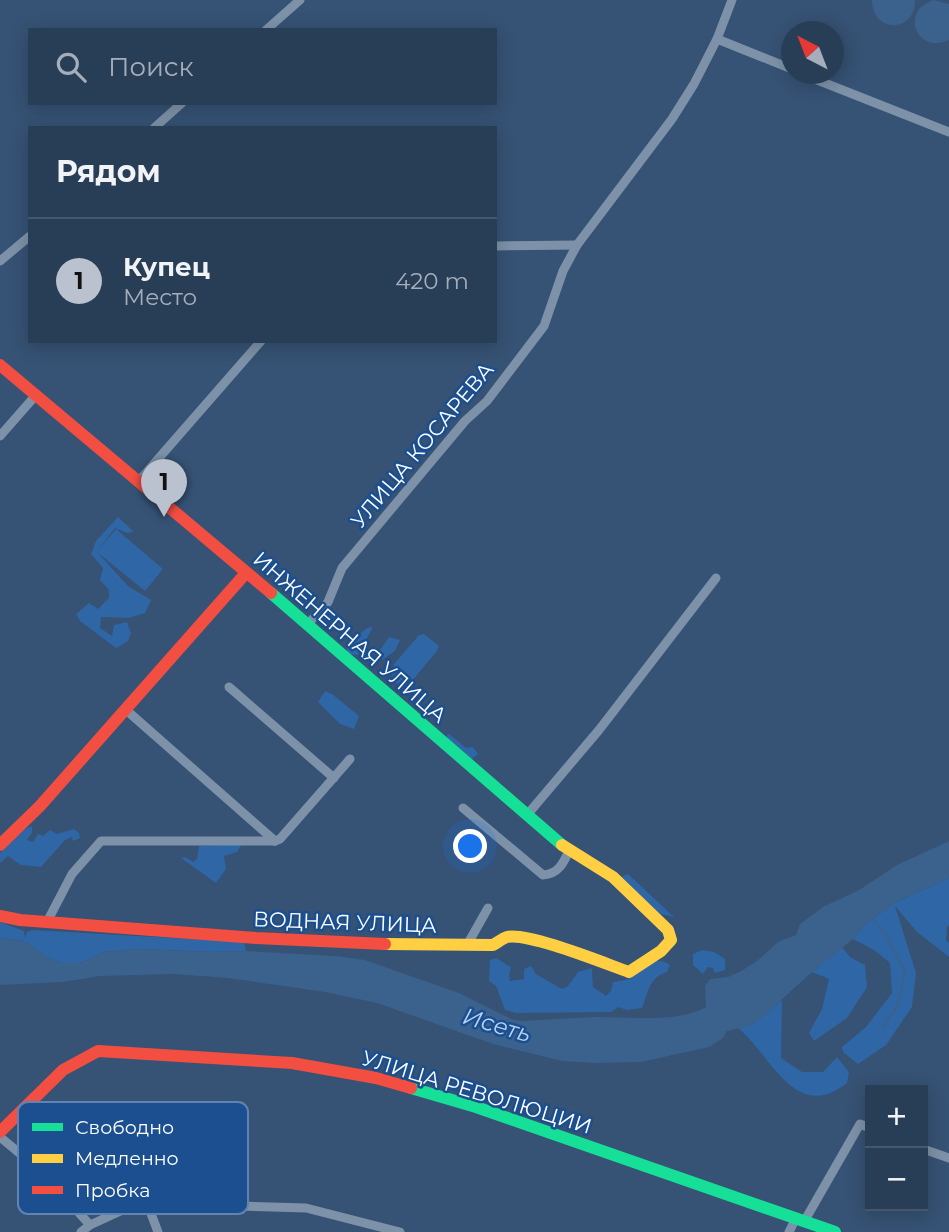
<!DOCTYPE html>
<html lang="ru">
<meta charset="utf-8">
<style>
body{margin:0;font-family:Montserrat,sans-serif;background:#30455d;color:#f1f3f6}
.controls{position:absolute;right:21px;bottom:21px;display:grid;overflow:hidden;border-radius:0px;box-shadow:0 4px 18px #0003}
.controls button{width:63px;height:63px;display:grid;place-items:center;padding:0;border:0;border-bottom:2px solid #44576d;background:#283e57;color:#f1f3f6;font:35px sans-serif}
.compass{position:absolute;left:781px;top:21px;width:63px;height:63px;border-radius:50%;background:#283e57;box-shadow:0 4px 18px #0003;rotate:318deg}
.you{position:absolute;left:471px;top:847px;width:24px;height:24px;margin:-18px;border:5px solid #fff;border-radius:50%;background:#1a73e8;box-shadow:0 0 0 10px #1a73e833}
.badge{display:grid;place-items:center;width:46px;height:46px;border-radius:50%;background:#b9c2ce;color:#111;font-size:23px;font-weight:700}
.pin{position:absolute;translate:-50% -58px;filter:drop-shadow(0 2px 4px #0008)}
.pin::after{content:'';position:absolute;top:37px;width:24px;height:21px;background:inherit;clip-path:polygon(0 0,100% 0,50% 100%)}
.list{margin:0;padding:0;list-style:none}
h2{display:flex;justify-content:space-between;align-items:center;height:91px;margin:0;padding:0 28px;font-size:30px}
h2 small{font-size:23px;font-weight:400;color:#a5aeba}
.list li{display:grid;grid-template-columns:46px 1fr auto;gap:21px;align-items:center;box-sizing:border-box;height:126px;padding:0 28px;border-top:2px solid #44576d}
.list b{display:block;font-size:26px;white-space:nowrap}
.list p{margin:0;font-size:23px;white-space:nowrap;color:#a5aeba}
.list em{font-size:23px;font-style:normal;color:#a5aeba}
.icon{flex:none;width:38px;height:38px;fill:none;stroke:currentColor;stroke-width:2;stroke-linecap:round;stroke-linejoin:round}
.map{position:relative;flex:none;width:949px;height:1232px;overflow:hidden}
.search{position:absolute;background:#283e57;box-shadow:0 4px 18px #0003;left:28px;top:28px;width:469px;height:77px;display:flex;align-items:center;gap:18px;box-sizing:border-box;padding:0 24px;border-radius:0px;color:#a5aeba;font-size:26px}
.panel{position:absolute;background:#283e57;box-shadow:0 4px 18px #0003;left:28px;top:126px;width:469px;height:217px;border-radius:0px}
.map>svg:first-child{display:block}
.green{fill:#2f66a5}
.water{fill:#3b618d}
.lines{fill:none;stroke-linecap:round;stroke-linejoin:round}
.stream{stroke:#3b618d;stroke-width:2}
.street{stroke:#7d92a8;stroke-width:9}
.fast{stroke:#16e098;stroke-width:12}
.slow{stroke:#ffcf43;stroke-width:12}
.jam{stroke:#f24e42;stroke-width:12}
.labels{text-anchor:middle;dominant-baseline:central;stroke-width:5;stroke-linejoin:round;paint-order:stroke}
.street-label{font-size:21px;fill:#fff;stroke:#1b4f8f}
.water-label{font-size:23px;font-style:italic;fill:#b5d3f5;stroke:#1b4f8f}
.key{fill:#1b4f8f;stroke:#5f84b1;stroke-width:2}
.key-label{font-size:19px;fill:#fff}
</style>
<div class="map">
<svg width="949" height="1232" viewBox="0 0 949 1232">
<rect width="100%" height="100%" fill="#365274"/>
<g class="green">
<polygon points="118,517 134,532 127,533 115,528 97,551 116,529 163,569 145,591 97,552 128,586 151,600 145,613 128,618 101,617 100,628 112,636 114,625 127,622 131,633 128,641 116,648 80,621 76,614 89,603 98,609 109,598 109,590 100,580 103,568 91,554 96,541"/>
<polygon points="373,627 358,655 348,654 346,645 367,628"/>
<polygon points="424,634 439,646 437,651 411,682 399,685 392,680 394,664 419,635"/>
<polygon points="389,637 400,640 395,651 382,660 380,650"/>
<polygon points="325,691 332,694 359,716 354,729 340,724 318,702"/>
<polygon points="448,733 466,748 473,747 478,754 472,759 469,759 446,739"/>
<polygon points="32,826 32,833 27,840 33,842 38,834 43,836 50,830 57,834 74,829 79,833 80,838 73,841 72,837 65,840 41,867 21,865 8,856 0,863 0,853 25,829"/>
<polygon points="242,844 237,852 224,856 226,869 216,883 181,858 185,857 193,862 197,859 199,846"/>
<polygon points="628,874 674,917 657,913 621,877"/>
<polygon points="949,878 949,925 947,927 946,940 949,943 949,957 917,932 895,906 916,973 912,1007 886,1045 858,1064 843,1052 842,1047 866,1027 892,993 890,963 874,950 853,939 864,926 894,903"/>
<polygon points="0,922 24,931 25,938 27,932 32,930 244,942 246,951 214,952 139,949 104,952 80,963 63,963 49,958 24,941 0,938"/>
<polygon points="842,947 850,957 865,965 867,987 847,1018 814,1041 809,1033 822,1009 829,979 812,972"/>
<polygon points="702,950 714,952 725,959 725,970 715,973 713,968 708,967 703,974 693,965 693,954"/>
<path d="M496,958l15,9 -2,8 1,6 14,-2v-10l7,-3 5,8 26,15 6,-3 10,-14 14,-4 1,19 13,9 5,-5 2,-9c5,-1 12,-1 17,-4 16,-9 21,-25 40,-13l-3,7c-19,6 -18,20 -25,36l-15,2 -9,-3 -7,5 -95,1 -11,-3 -9,-24 -7,-5 1,-21z"/>
<path d="M782,1000l-1,58 21,14h21l14,-15 12,15 -2,11c-52,41 -75,-27 -109,-55l11,-2z"/>
</g>
<g class="water">
<path d="M872,0h43c1,33 -43,34 -43,0z"/>
<path d="M934,0l15,4v36c-33,15 -50,-30 -15,-40z"/>
<path d="M949,841v37l-55,25 -30,23 -11,13 -41,33 -55,50 -8,4 -22,5 -4,7 -14,9 -68,15 -45,1 -34,-2 -69,-17 -116,-41 -52,-11 -97,-14 -54,-4 -74,2 -37,6 -63,3v-47l24,3 25,17 14,5h17l24,-11 35,-3 75,3 32,-1 90,5 29,4 94,33 52,26 10,2c23,-1 47,-3 71,-4 33,-1 85,7 114,-10l-1,-21 5,-7 18,-2 13,-6 16,-10 21,-19 18,-7 4,-11 23,-17 36,-17 38,-25z"/>
</g>
<g class="lines">
<polyline class="stream" points="873,919 887,937 905,972 898,1005 882,1028"/>
<g class="street">
<polyline points="266,30 300,0"/>
<polyline points="717,39 792,69"/>
<polyline points="802,74 949,132"/>
<polyline points="154,128 182,103"/>
<polyline points="495,246 577,245"/>
<polyline points="0,261 30,236"/>
<polyline points="0,436 36,395"/>
<polyline points="138,482 261,341"/>
<polyline points="307,625 328,602 342,568 465,421 487,401 544,326 563,271 577,245 672,119 694,84 717,39 732,0"/>
<polyline points="229,687 334,778"/>
<polyline points="125,709 275,841"/>
<path d="M463,808l80,67c15,-1 20,-11 26,-24"/>
<polyline points="527,815 599,730 716,578"/>
<polyline points="275,841 280,839 350,759"/>
<polyline points="47,922 72,874 101,841 275,841"/>
<polyline points="467,945 488,908"/>
<polyline points="0,1137 42,1172 90,1225"/>
<polyline points="923,1149 949,1158"/>
<polyline points="147,1203 158,1232"/>
<polyline points="805,1220 860,1124 870,1128"/>
<polyline points="81,1232 90,1225 138,1203 306,1208 400,1232"/>
<polyline points="789,1232 796,1218"/>
</g>
<g class="fast">
<polyline points="271,593 562,845"/>
<polyline points="411,1088 476,1107 835,1232"/>
</g>
<path class="slow" d="M385,944l108,1c4,-2 10,-7 14,-8 21,-5 99,27 122,35l32,-21 10,-11 -3,-10 -55,-53 -51,-32"/>
<g class="jam">
<polyline points="0,365 271,593"/>
<polyline points="0,845 40,806 246,573"/>
<polyline points="0,916 20,920 256,938 385,944"/>
<polyline points="0,1132 63,1070 98,1051 292,1063 376,1078 411,1088"/>
</g>
</g>
<g class="labels">
<g class="street-label">
<text transform="translate(422 445) rotate(-50)">УЛИЦА КОСАРЕВА</text>
<text transform="translate(350 637) rotate(41)">ИНЖЕНЕРНАЯ УЛИЦА</text>
<text transform="translate(345 922) rotate(2)">ВОДНАЯ УЛИЦА</text>
<text transform="translate(477 1092) rotate(17)">УЛИЦА РЕВОЛЮЦИИ</text>
</g>
<g class="water-label">
<text transform="translate(497 1025) rotate(16)">Исеть</text>
</g>
</g>
<rect x="18" y="1102" width="230" height="112" rx="10" class="key"/>
<rect x="32" y="1123" width="31" height="8" fill="#16e098"/>
<rect x="32" y="1154" width="31" height="9" fill="#ffcf43"/>
<rect x="32" y="1186" width="31" height="8" fill="#f24e42"/>
<g class="key-label">
<text x="75" y="1134">Свободно</text>
<text x="75" y="1165">Медленно</text>
<text x="75" y="1197">Пробка</text>
</g>
</svg>
<div class="controls">
<button>+</button>
<button>−</button>
</div>
<svg class="compass" viewBox="-18 -18 36 36"><path d="M0-13l5 13h-10z" fill="#e53935"/><path d="M0 13l5-13h-10z" fill="#a5aeba"/></svg>
<div class="you"></div>
<div class="pin badge" style="left:164px;top:517px">1</div>
<div class="search"><svg class="icon" aria-label="search" viewBox="0 0 24 24"><circle cx="10" cy="10" r="6"/><path d="M15 15l6 6"/></svg>Поиск</div>
<section class="panel">
<h2>Рядом<small></small></h2>
<ul class="list">
<li><span class="badge">1</span><div><b>Купец</b><p>Место</p></div><em>420 m</em></li>
</ul>
</section>
</div>
